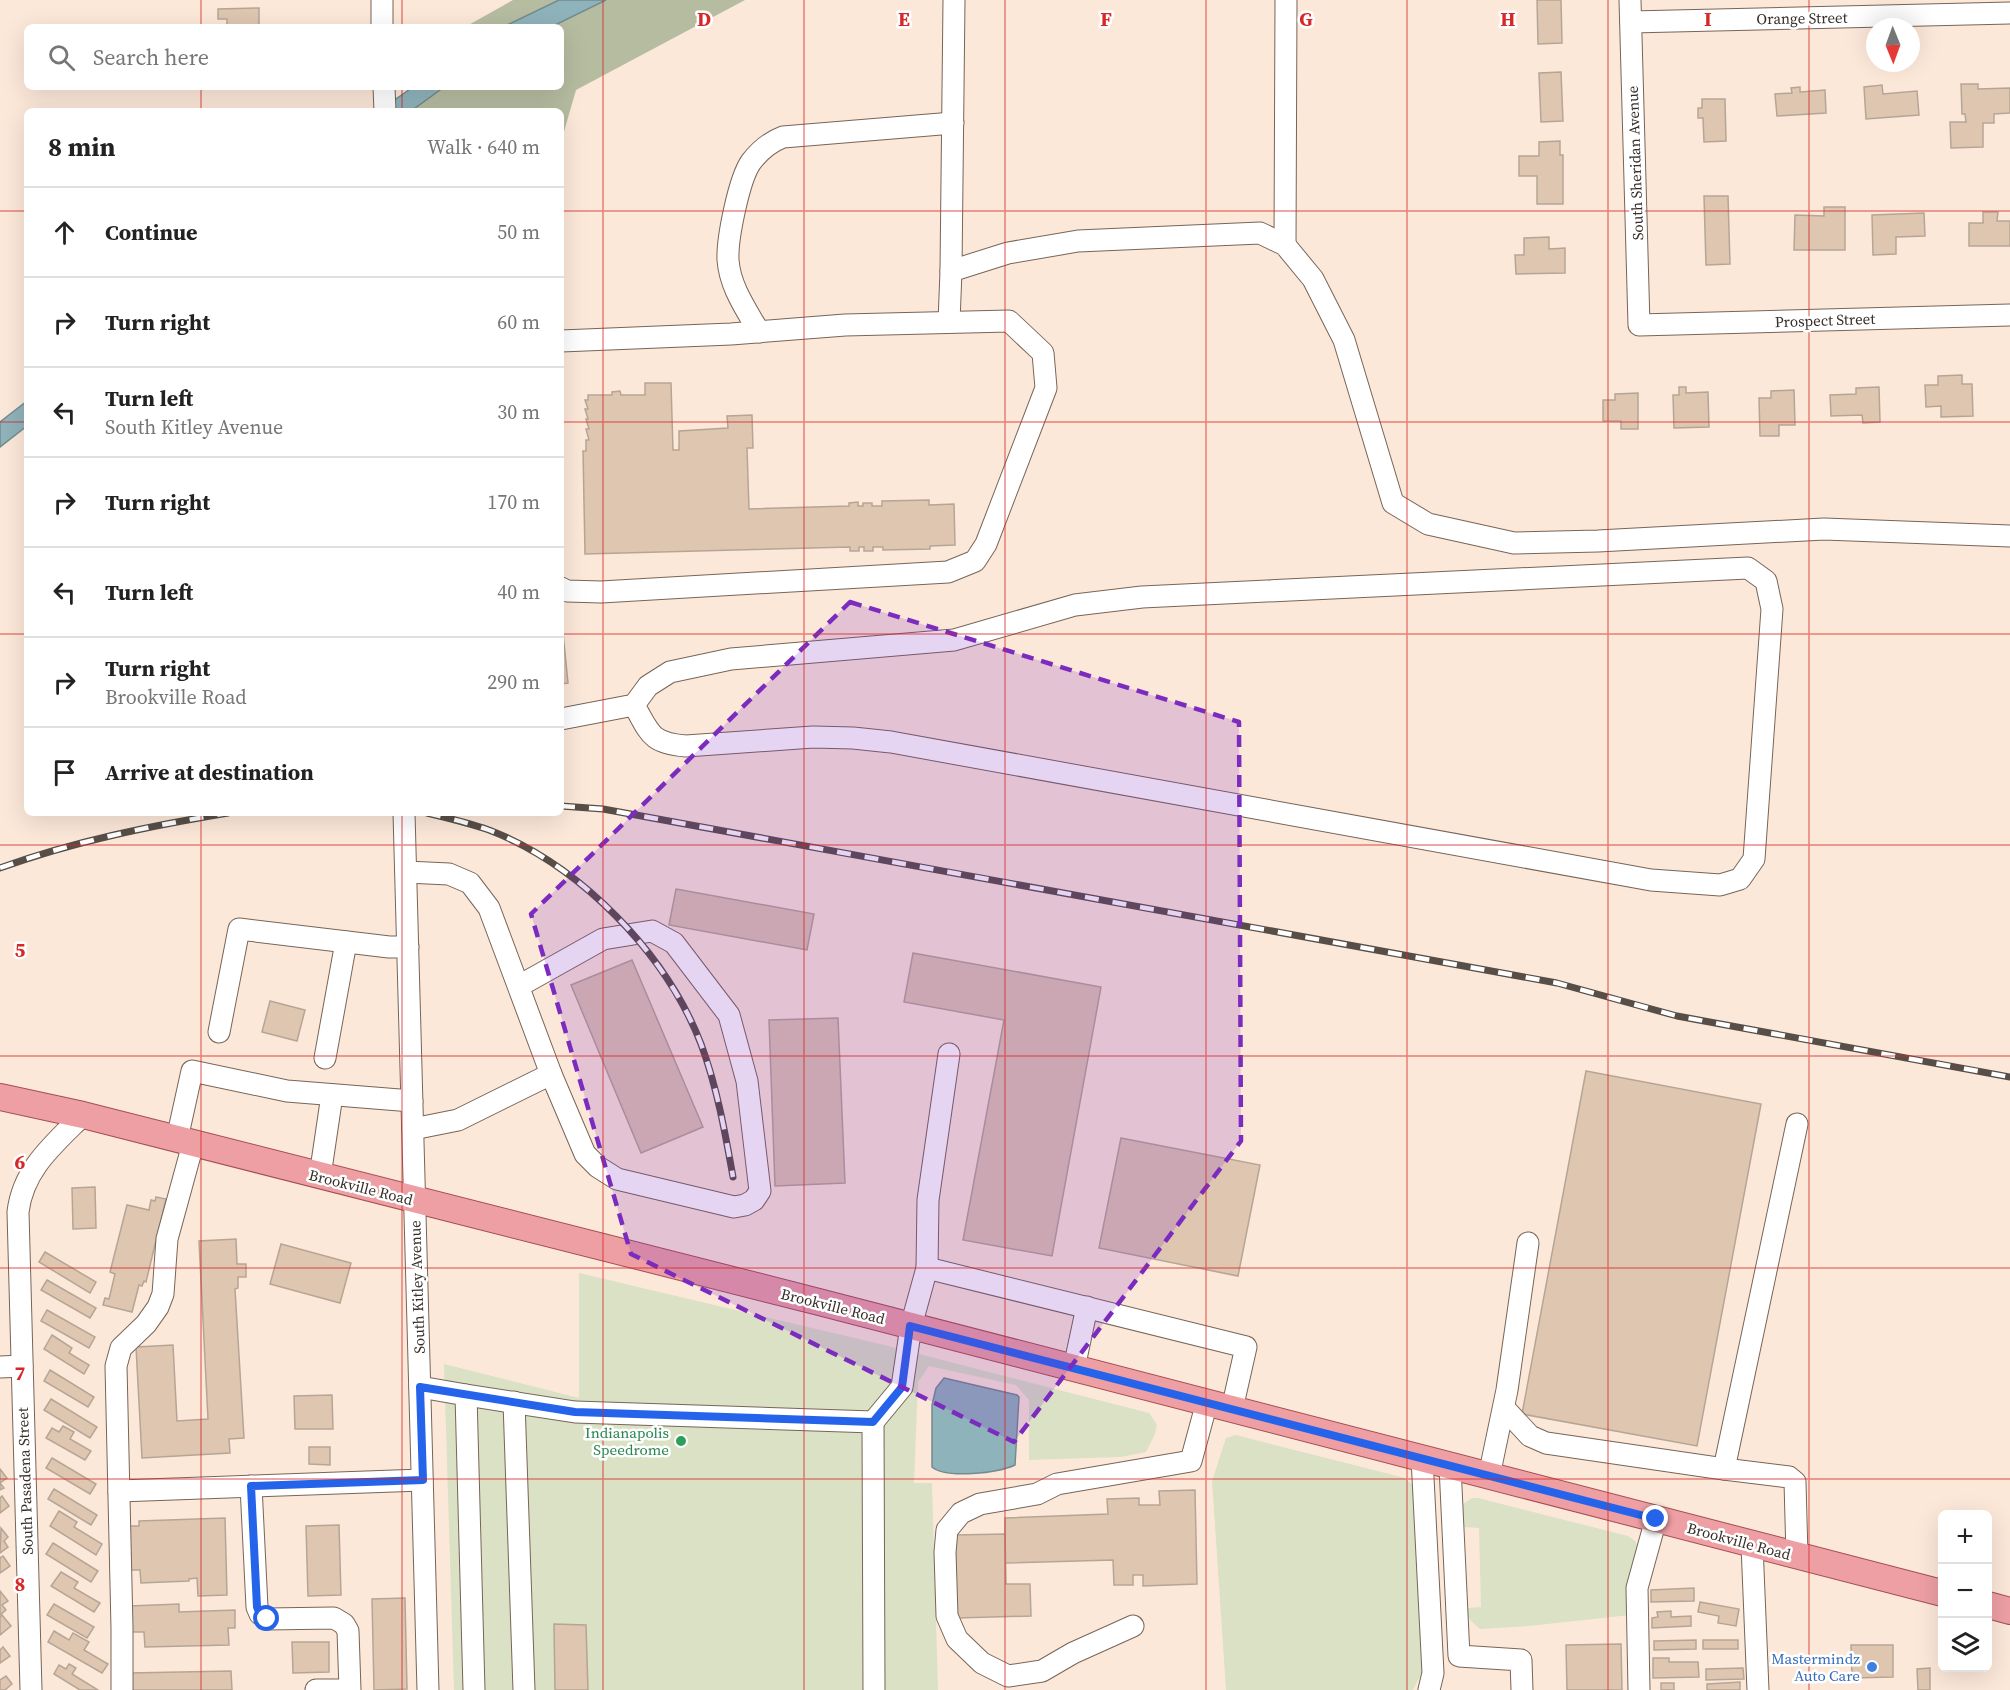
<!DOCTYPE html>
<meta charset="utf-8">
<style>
body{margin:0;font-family:"Source Serif 4",serif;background:#f6f6f6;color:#222}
.controls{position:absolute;right:18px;bottom:18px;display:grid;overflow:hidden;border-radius:9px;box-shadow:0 6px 24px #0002}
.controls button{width:54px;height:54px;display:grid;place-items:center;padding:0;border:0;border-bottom:2px solid #e0e0e0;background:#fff;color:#222;font:30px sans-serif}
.compass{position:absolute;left:1866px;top:18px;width:54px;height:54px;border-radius:50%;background:#fff;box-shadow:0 6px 24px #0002;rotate:179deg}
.stop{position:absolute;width:18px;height:18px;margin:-14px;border:4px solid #2563eb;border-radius:50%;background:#fff}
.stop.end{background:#2563eb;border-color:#fff;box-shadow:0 2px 6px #0008}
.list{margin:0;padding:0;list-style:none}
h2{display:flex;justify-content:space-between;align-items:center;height:78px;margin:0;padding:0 24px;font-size:26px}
h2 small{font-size:20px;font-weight:400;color:#767676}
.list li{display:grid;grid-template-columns:39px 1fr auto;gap:18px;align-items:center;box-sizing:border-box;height:90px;padding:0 24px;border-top:2px solid #e0e0e0}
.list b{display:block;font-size:22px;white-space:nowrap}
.list p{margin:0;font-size:20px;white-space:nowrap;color:#767676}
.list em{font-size:20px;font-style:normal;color:#767676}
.icon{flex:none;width:33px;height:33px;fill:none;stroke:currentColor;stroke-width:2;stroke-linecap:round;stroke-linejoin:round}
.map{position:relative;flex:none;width:2010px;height:1690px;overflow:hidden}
.search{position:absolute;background:#fff;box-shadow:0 6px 24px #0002;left:24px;top:24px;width:540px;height:66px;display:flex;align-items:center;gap:15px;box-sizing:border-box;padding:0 21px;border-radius:9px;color:#767676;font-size:22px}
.panel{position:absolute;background:#fff;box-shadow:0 6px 24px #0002;left:24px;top:108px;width:540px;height:708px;border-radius:9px}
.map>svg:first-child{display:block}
.green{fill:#dae1c4}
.forest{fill:#b6bca0}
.water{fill:#8fb3bb;stroke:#748b8f;stroke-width:1.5}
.building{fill:#dec6b0;stroke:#b6a595;stroke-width:1.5}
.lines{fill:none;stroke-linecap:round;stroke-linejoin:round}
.minor-casing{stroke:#776558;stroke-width:23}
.major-casing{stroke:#a54e51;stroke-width:28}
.minor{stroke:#fff;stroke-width:21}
.major{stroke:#ed9fa4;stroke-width:26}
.rail-casing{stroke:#574e47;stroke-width:7}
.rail{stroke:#fff;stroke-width:4.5;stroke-dasharray:14;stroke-linecap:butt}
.route{stroke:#2563eb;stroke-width:8}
.marked{fill:#7b2cbf;fill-opacity:0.2;stroke:#7b2cbf;stroke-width:4.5;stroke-dasharray:12 8;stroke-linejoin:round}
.grid{fill:none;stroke:#d62828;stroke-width:1.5;stroke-opacity:0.55}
.leisure-dot{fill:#2e9e5b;stroke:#fff;stroke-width:2}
.shop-dot{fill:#3f7fe0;stroke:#fff;stroke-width:2}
.labels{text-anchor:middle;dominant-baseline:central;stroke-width:5;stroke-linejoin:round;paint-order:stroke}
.street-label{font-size:15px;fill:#362f29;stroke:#fff}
.leisure-label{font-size:15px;fill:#27864d;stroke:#fff;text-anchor:end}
.shop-label{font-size:15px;fill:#366cbe;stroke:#fff;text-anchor:end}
.grid-label{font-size:20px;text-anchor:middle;font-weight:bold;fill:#d62828;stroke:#fff;stroke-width:5;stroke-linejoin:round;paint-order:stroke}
</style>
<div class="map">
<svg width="2010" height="1690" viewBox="0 0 2010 1690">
<rect width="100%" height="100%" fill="#fce8d9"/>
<g class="green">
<polygon points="579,1273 880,1344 1149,1413 1157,1425 1155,1434 1146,1452 1121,1457 1029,1460 1029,1400 1016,1385 929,1366 918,1382 914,1483 932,1483 938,1690 454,1690 444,1364 579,1398"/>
<polygon points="1236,1435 1405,1478 1414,1486 1423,1670 1413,1690 1226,1690 1212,1481 1226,1438"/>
<polygon points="1472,1498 1478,1498 1628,1536 1635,1541 1639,1548 1630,1615 1529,1626 1480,1629 1471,1621 1466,1613 1467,1608 1481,1607 1479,1528 1464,1527 1461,1517 1463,1504"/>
</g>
<polygon class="forest" points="513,0 745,0 576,90 561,142 561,111 410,111 406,87 561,87 561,27 465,27"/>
<g class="water">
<polygon points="559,0 606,0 551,27 503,27"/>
<polygon points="413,87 444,87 411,111 379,111"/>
<polygon points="27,401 27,426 0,447 0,422"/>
<path d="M944,1378l73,17 2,2 -4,68c-17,8 -69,14 -83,2v-62l4,-17z"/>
</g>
<g class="building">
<polygon points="1537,0 1561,0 1562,43 1538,44"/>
<polygon points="259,8 259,27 227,27 227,19 218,19 218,9"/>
<polygon points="1561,72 1563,121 1541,122 1539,73"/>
<polygon points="1961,84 1978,84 1978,89 2010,88 2010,113 1994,114 1994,123 1983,123 1983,147 1951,148 1950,122 1966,122 1965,114 1962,114"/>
<polygon points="1882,85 1883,94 1917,91 1919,115 1866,119 1864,87"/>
<polygon points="1800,87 1800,92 1825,90 1826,113 1777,116 1775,94 1792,93 1791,88"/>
<polygon points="1702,99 1725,99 1726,141 1704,142 1703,118 1698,118 1698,108 1702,108"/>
<polygon points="1560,141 1560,155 1563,155 1563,204 1537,204 1537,176 1519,176 1519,156 1539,156 1539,142"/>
<polygon points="1704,196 1728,196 1730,264 1706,265"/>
<polygon points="1824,207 1845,207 1845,250 1794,250 1795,215 1824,216"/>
<polygon points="1983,212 1998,212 1997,221 2010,221 2010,246 1969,246 1969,223 1983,223"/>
<polygon points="1924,213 1925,236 1896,237 1896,254 1873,255 1872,215"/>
<polygon points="1549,237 1549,249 1565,248 1565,273 1516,274 1515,255 1524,255 1524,238"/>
<polygon points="1962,375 1962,384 1972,384 1973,416 1941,417 1941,406 1926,407 1925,385 1938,385 1938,376"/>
<polygon points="645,383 671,383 673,450 679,450 679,431 728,428 727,416 752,415 753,448 747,448 749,509 849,506 849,503 858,502 858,506 863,506 863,503 872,503 872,506 882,506 882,501 929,500 929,505 954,504 955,545 930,546 930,549 883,550 883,547 873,547 873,551 864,551 864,547 859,547 859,551 850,551 850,547 585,554 583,451 586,451 586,440 589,440 586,429 589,429 586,419 588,419 585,409 588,409 585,400 588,400 588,395 612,395 612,392 620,391 621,395 645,395"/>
<polygon points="1679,387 1686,387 1686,393 1708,392 1709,427 1674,428 1673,395 1679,395"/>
<polygon points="1879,387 1880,422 1863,423 1862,415 1831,416 1830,395 1856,394 1856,388"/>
<polygon points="1794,390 1795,425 1779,425 1779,436 1760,436 1759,398 1771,398 1771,391"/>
<polygon points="1638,393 1638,429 1621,429 1621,421 1603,421 1603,400 1615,400 1615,394"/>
<polygon points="561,633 563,633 568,683 561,684"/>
<polygon points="676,889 814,914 807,950 669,925"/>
<polygon points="913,953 1101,987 1052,1256 963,1240 1004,1020 904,1002"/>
<polygon points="632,960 703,1127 641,1153 571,985"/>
<polygon points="270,1001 305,1010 297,1041 262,1032"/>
<polygon points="838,1018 845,1183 775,1186 769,1020"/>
<polygon points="1586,1071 1761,1104 1697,1446 1522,1414"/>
<polygon points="1121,1138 1260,1165 1238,1276 1099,1248"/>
<polygon points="95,1187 96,1228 73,1229 72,1188"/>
<polygon points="156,1197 166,1199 146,1282 144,1281 142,1286 139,1285 132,1312 103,1305 105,1298 109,1299 115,1274 110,1272 127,1205 149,1210 151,1200 155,1201"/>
<polygon points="236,1239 237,1264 246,1264 246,1277 238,1277 238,1288 235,1289 244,1438 229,1439 230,1453 142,1458 136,1347 173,1345 177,1421 208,1419 199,1241"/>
<polygon points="281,1244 351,1263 340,1303 270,1284"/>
<polygon points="45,1252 96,1282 90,1293 39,1262"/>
<polygon points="47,1280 96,1308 90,1318 41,1290"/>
<polygon points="47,1310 95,1337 89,1348 41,1321"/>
<polygon points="52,1335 72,1348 69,1353 89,1365 84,1374 44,1349"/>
<polygon points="50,1370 94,1397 88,1407 44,1381"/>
<polygon points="332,1395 333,1429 295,1429 294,1396"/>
<polygon points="51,1399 97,1427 90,1438 44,1410"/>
<polygon points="63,1426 74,1432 70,1439 91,1451 85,1460 46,1438 52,1428 59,1432"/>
<polygon points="309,1447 330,1447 330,1465 309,1464"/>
<polygon points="52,1458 96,1484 90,1494 46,1468"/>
<polygon points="0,1469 7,1478 0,1483 4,1488 0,1490"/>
<polygon points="54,1489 97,1515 91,1525 48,1499"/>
<polygon points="1195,1490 1197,1584 1143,1586 1143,1575 1133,1575 1133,1585 1114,1585 1113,1560 1005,1563 1005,1518 1108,1514 1107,1499 1139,1498 1139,1505 1160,1505 1159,1491"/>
<polygon points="2,1496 9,1506 0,1513 0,1498"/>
<polygon points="59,1511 77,1522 74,1527 102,1544 96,1555 50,1526"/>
<polygon points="225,1518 227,1595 198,1596 197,1578 189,1579 189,1581 141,1583 140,1570 126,1570 125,1526 139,1526 139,1521"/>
<polygon points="339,1525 341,1595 308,1596 306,1526"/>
<polygon points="1,1528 8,1537 4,1541 8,1547 0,1553"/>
<polygon points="1005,1534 1006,1584 1030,1584 1031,1616 957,1618 955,1535"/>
<polygon points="53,1543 98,1571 91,1582 46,1554"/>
<polygon points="3,1556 10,1566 0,1573 0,1558"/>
<polygon points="61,1572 78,1582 74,1588 100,1603 94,1612 51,1586"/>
<polygon points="1694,1588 1694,1601 1651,1602 1651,1590"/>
<polygon points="0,1591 8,1601 2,1605 6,1610 0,1615"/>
<polygon points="405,1598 407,1689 374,1690 372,1599"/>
<polygon points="1700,1602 1739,1609 1736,1626 1718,1623 1719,1616 1698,1612"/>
<polygon points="54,1604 94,1627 87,1638 47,1615"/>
<polygon points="179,1604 179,1612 235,1610 235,1628 228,1628 229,1645 145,1647 144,1632 131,1632 130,1606"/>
<polygon points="1671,1611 1671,1617 1691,1616 1691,1626 1652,1628 1652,1618 1658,1617 1657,1612"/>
<polygon points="2,1615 11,1626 0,1635 0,1617"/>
<polygon points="554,1624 586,1625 588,1690 555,1690"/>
<polygon points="54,1631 69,1640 73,1633 89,1642 84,1650 108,1664 102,1673 48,1642"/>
<polygon points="1696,1640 1696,1649 1654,1650 1654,1641"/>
<rect x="1703" y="1640" width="35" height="9"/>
<polygon points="292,1642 329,1642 329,1672 293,1673"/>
<polygon points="1621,1644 1622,1690 1567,1690 1566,1645"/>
<polygon points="1851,1645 1893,1645 1893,1677 1852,1678"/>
<polygon points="3,1647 10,1656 0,1663 0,1650"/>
<polygon points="1653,1658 1669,1658 1669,1662 1698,1662 1699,1677 1653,1678"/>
<polygon points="69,1664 76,1668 72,1674 98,1690 80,1690 54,1674 59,1665 66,1669"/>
<polygon points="1743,1668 1744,1679 1706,1680 1706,1669"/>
<polygon points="1930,1668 1930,1690 1918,1690 1917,1669"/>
<polygon points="231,1671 232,1690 129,1690 129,1673"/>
<polygon points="6,1676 12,1684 5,1690 0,1690 0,1680"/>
<polygon points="1740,1682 1740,1690 1707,1690 1707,1684"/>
<rect x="1661" y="1683" width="13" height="7"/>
</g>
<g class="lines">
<g class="minor-casing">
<g id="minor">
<polyline points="382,0 382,27"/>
<polyline points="1630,0 1639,325 2010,315"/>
<polyline points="1631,22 2010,13"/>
<polyline points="384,87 385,111"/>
<polyline points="1285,245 1286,0"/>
<polyline points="951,271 954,0"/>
<polyline points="949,322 951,271 1008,253 1078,241 1260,233 1285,245 1313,279 1344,340 1393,503 1428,524 1514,543 1598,541 1824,529 2010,536"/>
<path d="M759,332c-13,-23 -29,-45 -31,-72 -1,-21 11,-81 23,-98 9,-12 19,-20 32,-25l170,-14"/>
<polyline points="561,341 731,334 845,325 1009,321 1043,353 1046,388 986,544 975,561 948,572 601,592 567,591 561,588"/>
<path d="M561,719l73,-14 14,-19 22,-14 61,-13 223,-19 121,-35 67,-8 606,-29 18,13 6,28 -18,250 -14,20 -20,6 -69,-5 -760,-138 -38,-4 -40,-1 -127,9c-36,-3 -36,-13 -52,-41"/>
<polyline points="404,813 428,1690"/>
<polyline points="406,872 449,874 470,883 489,908 551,1074"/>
<polyline points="219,1032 239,929 389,947 408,947"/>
<polyline points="325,1058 346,942"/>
<polyline points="413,1129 458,1120 551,1074 585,1154 598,1167 617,1179 734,1207 745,1205 754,1200 760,1191 747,1081 729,1015 674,943 652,931 603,939 519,986"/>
<polyline points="177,1139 192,1071 287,1091 412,1101"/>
<polyline points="320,1176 332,1095"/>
<polyline points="927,1268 928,1200 949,1054"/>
<polyline points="0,1367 22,1366"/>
<polyline points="1074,1368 1087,1307"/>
<polyline points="420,1387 466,1395 474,1690"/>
<polyline points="466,1395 575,1412 873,1422 874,1690"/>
<polyline points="514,1402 524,1690"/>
<polyline points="1504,1408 1530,1436 1546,1443 1724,1469 1797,1124"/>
<polyline points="873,1422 902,1387 911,1326 927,1268 1246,1347 1232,1409"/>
<polyline points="1422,1458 1433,1673 1429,1690"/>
<polyline points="1450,1466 1459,1656 1521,1660 1522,1690"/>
<polyline points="1724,1469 1789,1477 1795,1482 1797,1556"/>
<polyline points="1489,1476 1507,1390 1528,1243"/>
<polyline points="251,1486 257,1607 260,1614 267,1619 334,1618 344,1624 348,1631 350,1690"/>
<polyline points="119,1491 422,1480"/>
<polyline points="1752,1545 1758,1690"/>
<polyline points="1133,1626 1073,1653 1042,1671 1008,1676 982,1663 957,1639 947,1616 945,1552 947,1530 961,1513 980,1504 1037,1494 1057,1484 1191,1461 1207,1402"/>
<path d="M31,1690l-13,-478c5,-43 36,-68 65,-97"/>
<polyline points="122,1690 122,1628 116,1366 121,1348 146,1324 158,1307 163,1294 167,1239 193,1144"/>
<polyline points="316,1690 340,1690"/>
<polyline points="1639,1690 1637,1588 1656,1519"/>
</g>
</g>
<g class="major-casing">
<g id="major">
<polyline points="0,1097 83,1115 819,1302 1942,1593"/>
<polyline points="1988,1605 2010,1611"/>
</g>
</g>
<use href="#minor" class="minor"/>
<use href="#major" class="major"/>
<g class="rail-casing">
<g id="rail">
<polyline points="561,806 603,809 1557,983 1677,1016 2010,1077"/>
<path d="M427,813c21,5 42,10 62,17 91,35 177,123 212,214 16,43 24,88 32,133"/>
<path d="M0,868c75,-27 150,-42 228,-55"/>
</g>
</g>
<use href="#rail" class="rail"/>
</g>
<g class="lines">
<polyline class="route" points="267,1619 260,1614 257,1607 251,1486 423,1480 420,1387 575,1412 873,1422 902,1387 910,1326 1656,1519"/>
</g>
<path class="marked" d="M850,602l389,120 2,419 -227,301 -383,-188 -100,-340z"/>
<path class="grid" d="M201,0v27M402,0v27M603,0v1690M804,0v1690M1005,0v1690M1206,0v1690M1407,0v1690M1608,0v1690M1809,0v1690M201,87v24M402,87v24M0,211h27M561,211h1449M0,422h27M561,422h1449M0,634h27M561,634h1449M201,813v877M402,813v877M0,845h2010M0,1056h2010M0,1268h2010M0,1479h2010"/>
<circle class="leisure-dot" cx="681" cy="1441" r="6"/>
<circle class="shop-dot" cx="1872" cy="1667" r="6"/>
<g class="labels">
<g class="street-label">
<text transform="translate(1802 18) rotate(-1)">Orange Street</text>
<text transform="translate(1635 163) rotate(-92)">South Sheridan Avenue</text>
<text transform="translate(1825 320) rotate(-2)">Prospect Street</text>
<text transform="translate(361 1187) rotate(14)">Brookville Road</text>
<text transform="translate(417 1287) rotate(-92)">South Kitley Avenue</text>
<text transform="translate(833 1306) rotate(14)">Brookville Road</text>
<text transform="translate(25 1481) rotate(-92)">South Pasadena Street</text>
<text transform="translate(1739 1541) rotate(15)">Brookville Road</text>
</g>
<g class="leisure-label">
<text x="669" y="1432">Indianapolis<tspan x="669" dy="17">Speedrome</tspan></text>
</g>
<g class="shop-label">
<text x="1860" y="1658">Mastermindz<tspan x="1860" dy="17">Auto Care</tspan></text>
</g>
</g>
<g class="grid-label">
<text x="704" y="26">D</text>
<text x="904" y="26">E</text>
<text x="1106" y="26">F</text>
<text x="1306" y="26">G</text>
<text x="1508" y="26">H</text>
<text x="1708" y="26">I</text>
<text x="20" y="957">5</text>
<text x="20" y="1169">6</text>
<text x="20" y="1380">7</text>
<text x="20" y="1591">8</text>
</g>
</svg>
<div class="controls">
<button>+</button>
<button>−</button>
<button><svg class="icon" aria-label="layers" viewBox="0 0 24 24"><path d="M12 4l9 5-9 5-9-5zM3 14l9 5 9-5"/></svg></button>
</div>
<svg class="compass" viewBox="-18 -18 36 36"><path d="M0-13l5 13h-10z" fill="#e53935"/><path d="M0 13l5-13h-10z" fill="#767676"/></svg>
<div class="stop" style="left:267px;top:1619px"></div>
<div class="stop end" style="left:1656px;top:1519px"></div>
<div class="search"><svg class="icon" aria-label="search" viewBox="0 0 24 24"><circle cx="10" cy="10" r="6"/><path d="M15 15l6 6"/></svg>Search here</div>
<section class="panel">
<h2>8 min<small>Walk · 640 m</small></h2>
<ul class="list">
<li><svg class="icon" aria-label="ahead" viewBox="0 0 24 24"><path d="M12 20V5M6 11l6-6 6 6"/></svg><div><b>Continue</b></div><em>50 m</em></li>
<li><svg class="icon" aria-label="right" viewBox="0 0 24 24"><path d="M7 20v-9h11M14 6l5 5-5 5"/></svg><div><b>Turn right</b></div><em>60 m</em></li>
<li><svg class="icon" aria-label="left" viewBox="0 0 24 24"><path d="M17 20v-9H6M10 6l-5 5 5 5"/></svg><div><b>Turn left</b><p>South Kitley Avenue</p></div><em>30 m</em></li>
<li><svg class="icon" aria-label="right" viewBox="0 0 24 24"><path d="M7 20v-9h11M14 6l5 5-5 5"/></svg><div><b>Turn right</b></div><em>170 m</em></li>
<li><svg class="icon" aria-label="left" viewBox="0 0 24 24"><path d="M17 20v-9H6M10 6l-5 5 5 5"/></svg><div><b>Turn left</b></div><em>40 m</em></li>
<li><svg class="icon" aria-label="right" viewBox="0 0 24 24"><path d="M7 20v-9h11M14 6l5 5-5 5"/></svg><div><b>Turn right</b><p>Brookville Road</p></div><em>290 m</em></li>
<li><svg class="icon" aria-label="arrive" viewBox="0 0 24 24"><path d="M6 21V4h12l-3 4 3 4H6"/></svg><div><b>Arrive at destination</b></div></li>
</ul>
</section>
</div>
